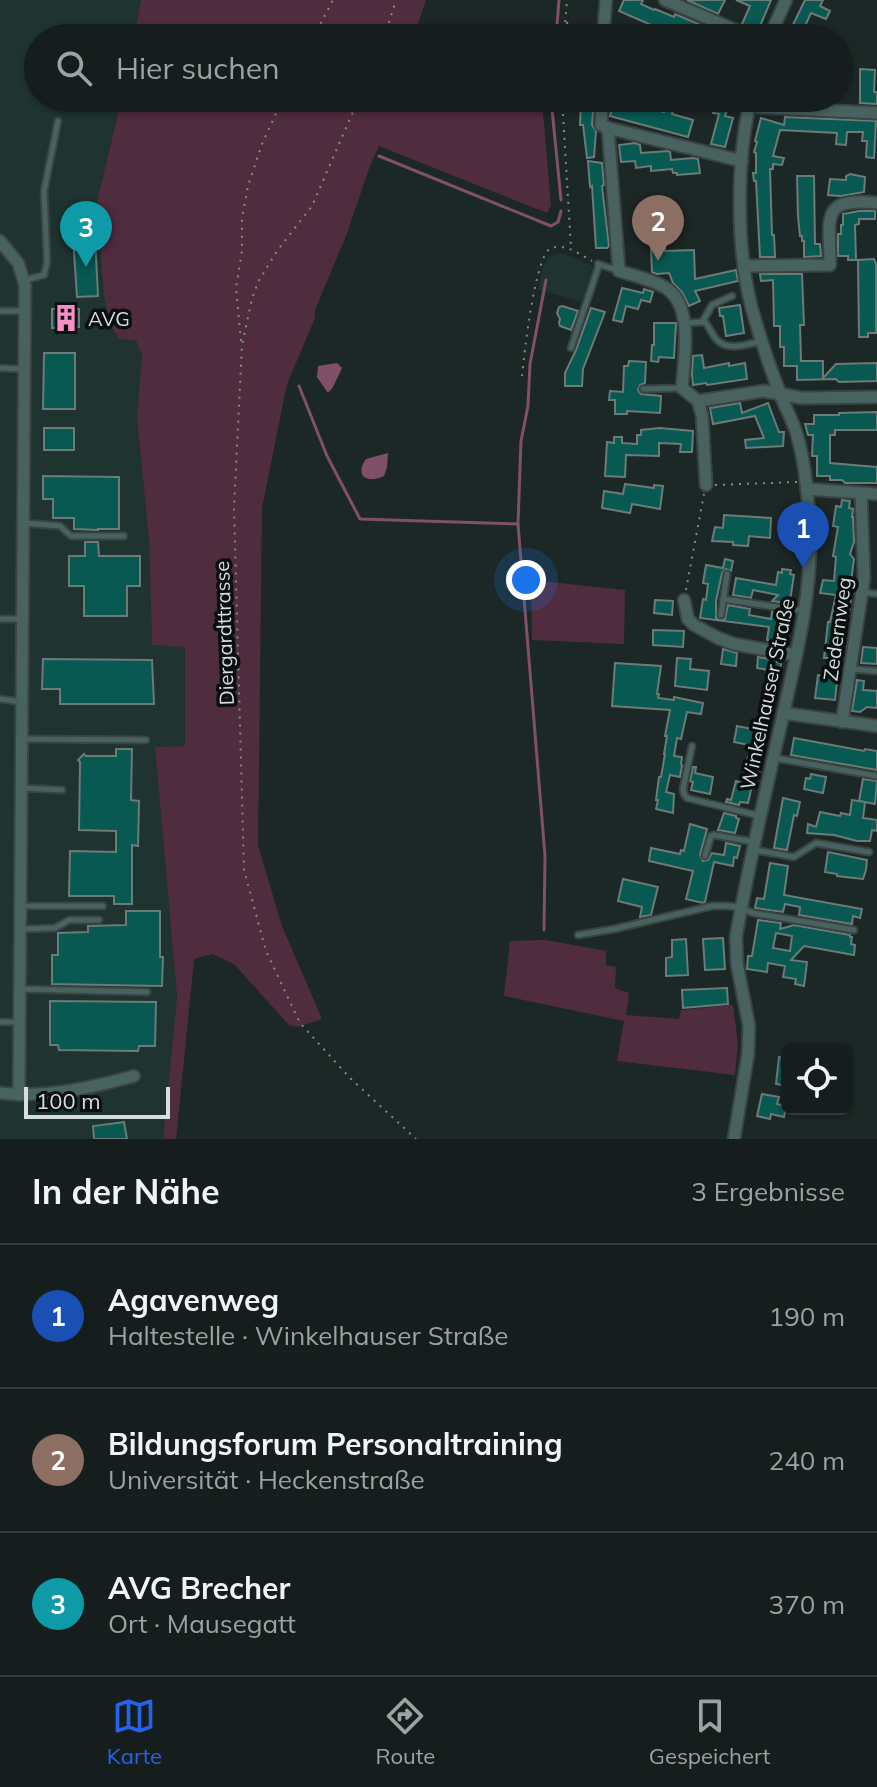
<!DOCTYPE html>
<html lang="de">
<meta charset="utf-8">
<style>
body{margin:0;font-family:Mulish,sans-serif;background:#222b29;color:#f1f3f6}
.controls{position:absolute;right:24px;bottom:24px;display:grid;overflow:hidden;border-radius:12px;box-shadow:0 2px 6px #0004}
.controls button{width:72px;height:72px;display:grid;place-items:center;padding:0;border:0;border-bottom:2px solid #343c3b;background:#151e1c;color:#f1f3f6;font:40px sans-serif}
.scale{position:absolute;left:24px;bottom:20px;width:146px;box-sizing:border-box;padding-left:8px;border:4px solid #d7dfde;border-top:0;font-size:22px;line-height:28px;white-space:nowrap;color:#d7dfde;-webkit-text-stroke:6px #0a0f0f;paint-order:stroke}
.you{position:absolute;left:526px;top:580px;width:28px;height:28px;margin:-20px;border:6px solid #fff;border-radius:50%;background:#1a73e8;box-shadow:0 0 0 12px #1a73e833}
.badge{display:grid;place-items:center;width:52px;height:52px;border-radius:50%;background:#2563eb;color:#fff;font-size:26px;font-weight:700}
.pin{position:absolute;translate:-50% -66px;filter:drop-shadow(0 2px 4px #0008)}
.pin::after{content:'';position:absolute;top:42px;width:28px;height:24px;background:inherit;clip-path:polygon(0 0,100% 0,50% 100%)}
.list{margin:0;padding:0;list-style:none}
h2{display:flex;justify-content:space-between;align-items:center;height:104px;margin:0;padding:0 32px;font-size:34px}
h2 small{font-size:26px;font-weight:400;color:#9da2a3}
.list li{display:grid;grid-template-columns:52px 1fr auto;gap:24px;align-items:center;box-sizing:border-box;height:144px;padding:0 32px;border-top:2px solid #343c3b}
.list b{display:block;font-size:30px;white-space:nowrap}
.list p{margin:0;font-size:26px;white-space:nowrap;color:#9da2a3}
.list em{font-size:26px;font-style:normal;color:#9da2a3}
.icon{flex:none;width:44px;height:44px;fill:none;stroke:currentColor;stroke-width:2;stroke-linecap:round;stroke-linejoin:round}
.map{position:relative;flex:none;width:877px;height:1139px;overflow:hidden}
.search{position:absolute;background:#151e1c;box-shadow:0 2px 6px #0004;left:24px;right:24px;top:24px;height:88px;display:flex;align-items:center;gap:20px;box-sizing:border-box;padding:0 28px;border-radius:44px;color:#9da2a3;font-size:30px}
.sheet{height:536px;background:#151e1c}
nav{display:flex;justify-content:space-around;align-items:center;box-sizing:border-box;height:112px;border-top:2px solid #343c3b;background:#151e1c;font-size:22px;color:#9da2a3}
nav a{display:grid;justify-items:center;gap:4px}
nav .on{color:#2563eb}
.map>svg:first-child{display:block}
.built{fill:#1f3331}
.green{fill:#502c3f}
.water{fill:#805068}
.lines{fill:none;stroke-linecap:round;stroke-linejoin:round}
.stream{stroke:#805068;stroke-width:3}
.building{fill:#075952;stroke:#6c7a78;stroke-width:2;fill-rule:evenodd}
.lane-casing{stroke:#3a4543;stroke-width:9}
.street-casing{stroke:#3a4543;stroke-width:15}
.path{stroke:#828c8a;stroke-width:2;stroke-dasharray:2 6;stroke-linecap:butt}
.lane{stroke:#48635f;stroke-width:5}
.street{stroke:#48635f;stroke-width:11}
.labels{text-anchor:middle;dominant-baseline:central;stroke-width:7;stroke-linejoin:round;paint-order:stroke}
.poi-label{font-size:20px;fill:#d7dfde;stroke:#0a0f0f;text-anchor:start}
.street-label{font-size:20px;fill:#d7dfde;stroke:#0a0f0f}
</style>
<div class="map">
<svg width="877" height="1139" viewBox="0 0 877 1139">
<rect width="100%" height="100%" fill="#1c2826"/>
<g class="built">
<polygon points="0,0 141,0 134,38 38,38 38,98 122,98 97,201 110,325 119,339 136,341 142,355 137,418 149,540 152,645 185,646 185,746 155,747 177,997 163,1139 0,1139"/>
<polygon points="560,253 575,258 593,266 581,302 538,289 543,268 548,257"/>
</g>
<g class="green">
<polygon points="141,0 426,0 413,38 134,38"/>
<polygon points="122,98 517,98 542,102 551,205 547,213 379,146 371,163 346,236 315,310 315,318 287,384 262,508 258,845 282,926 322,1019 298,1027 289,1025 234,964 212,954 194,959 176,1139 163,1139 177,997 155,747 185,746 185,647 152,645 149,540 137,418 142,355 136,341 119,339 110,325 104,296 97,201"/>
<polygon points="531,580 625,590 624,644 532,640"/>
<polygon points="546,940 606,951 606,965 616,967 615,988 629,993 626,1015 679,1019 681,1010 733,1005 738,1044 735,1075 617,1061 624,1021 504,996 510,941"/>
</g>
<g class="water">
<polygon points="337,363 342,368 333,387 328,393 317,377 318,366"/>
<path d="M388,453l-1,14 -3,9c-17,8 -30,0 -18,-17z"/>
</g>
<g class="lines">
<g class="stream">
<polyline points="556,38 559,0"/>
<polyline points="552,99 552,98"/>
<polyline points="552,109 561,200"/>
<polyline points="379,156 551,226 558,222 561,211"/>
<polyline points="299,386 327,456 360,519 518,524"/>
<polyline points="544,930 545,856 518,524 521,441 528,406 530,364 546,280"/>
</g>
</g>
<g class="building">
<polygon points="624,0 643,0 641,4 654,10 655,9 674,17 675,14 715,31 712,38 685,38 668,30 667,32 619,11"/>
<polygon points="687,0 725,0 718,14"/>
<polygon points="736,0 771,0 758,31 742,24 750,6"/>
<polygon points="805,0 823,0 820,6 830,11 826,19 811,13 800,37 789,33"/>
<polygon points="860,69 875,70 874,92 877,92 877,104 860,103"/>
<polygon points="581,98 594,98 592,125 596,131 594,157 587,158 583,125 580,125"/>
<polygon points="615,99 635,104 636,100 641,101 645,103 644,107 664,112 665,108 673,110 672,114 693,120 688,137 610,116"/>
<polygon points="715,104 728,107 725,116 733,118 725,147 711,144 719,114 713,113"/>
<polygon points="785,117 876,121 874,158 866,157 867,141 862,141 863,132 847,132 846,145 836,144 837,133 780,130 773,156 784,158 782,165 773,164 773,169 770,169 772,235 774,235 775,257 760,257 756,181 754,181 753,173 756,173 756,153 754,152 757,142 755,141 761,118 784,125"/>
<polygon points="635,143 640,145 641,153 668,151 670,152 671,160 693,158 698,159 700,173 677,175 677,173 673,173 672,169 651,171 651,166 636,168 635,161 621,162 619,145"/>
<polygon points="588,161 602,163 604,185 602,186 609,246 607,248 596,248 592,186 590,187"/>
<polygon points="850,174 865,177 864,192 841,196 828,195 830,179 846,180 846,176"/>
<polygon points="797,176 814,176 815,244 820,244 821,256 804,257 804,241 802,241 802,236 800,236 798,216"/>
<polygon points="859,211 875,211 875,219 859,219 859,224 855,225 856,260 848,260 848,256 838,256 838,234 841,234 841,225 843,225 843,214"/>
<polygon points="95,237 98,296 77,297 73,238"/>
<polygon points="665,247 665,251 694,250 695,279 736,270 738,281 695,291 700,301 689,306 682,292 673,283 669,273 657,274 652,272 651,248"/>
<polygon points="874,259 876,264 876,333 868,333 868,337 859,337 858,260"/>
<polygon points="760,274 802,274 804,325 800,325 801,361 823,361 823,378 836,364 877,363 877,381 839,382 836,379 797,380 797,366 784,366 784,347 780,347 780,326 774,326 773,280 761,281"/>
<polygon points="622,288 643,293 644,289 653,292 650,302 641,300 638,309 626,306 622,322 613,320"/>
<polygon points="740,305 744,333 726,336 723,316 720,316 719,308"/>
<polygon points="562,306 578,311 571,330 560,326 559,323 560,319 557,313 559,307"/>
<polygon points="591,308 605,312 583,369 582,386 565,386 565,373 576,350"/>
<polygon points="52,309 79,309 79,327 52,328"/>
<polygon points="654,323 676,323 674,358 659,357 658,362 651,361 652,345 654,345"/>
<polygon points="44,353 75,353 75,409 43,409"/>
<polygon points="702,355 704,368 729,363 729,366 745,363 747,379 707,385 706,383 693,385 692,374 693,356"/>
<polygon points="629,361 646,362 645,383 640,385 638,390 641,394 661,396 660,413 627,411 627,414 615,414 615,400 609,400 610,391 623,392 624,366 628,366"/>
<polygon points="740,403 742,413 768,403 779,432 784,432 783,446 746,448 745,440 764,438 755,416 713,424 710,408"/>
<polygon points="877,412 877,430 835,430 835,435 830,435 830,463 877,467 877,483 845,483 842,480 830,480 830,476 817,476 817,456 812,456 813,435 808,435 805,424 814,424 814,415 839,415 839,413"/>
<rect x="44" y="428" width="30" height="22"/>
<polygon points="660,428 693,431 692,452 680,452 681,444 659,443 659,456 626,455 625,477 605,476 607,442 614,443 614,437 622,437 622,443 637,444 637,435 641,435 641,430"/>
<polygon points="43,476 119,477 119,529 98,529 98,530 74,529 74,518 53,518 53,499 43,499"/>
<polygon points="625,484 654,488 654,485 663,486 660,509 632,504 630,513 602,508 604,491 623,494"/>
<polygon points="842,500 850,501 849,508 853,509 852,517 853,517 854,542 850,554 854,559 849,597 851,598 849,615 844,615 835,700 815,698 818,675 830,676 831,658 824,658 828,622 830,622 836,595 820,593 823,580 834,581 836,557 833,556 838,527 833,526 836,506 841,507"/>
<polygon points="724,515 771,518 770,538 749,536 748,546 733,545 733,542 712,541 715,527 723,528"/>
<polygon points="85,542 98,542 99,556 140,556 140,586 127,586 127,616 84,616 84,586 69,586 69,556 85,556"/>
<polygon points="725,559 733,561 731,571 726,569 722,573 716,601 716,618 721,620 725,619 728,605 750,609 749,615 771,619 772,612 784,614 783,616 788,617 783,643 767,640 769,627 700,618 703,599 706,600 708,584 703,583 706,565 723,568"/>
<polygon points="782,569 791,570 790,574 794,575 790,601 786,601 785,603 772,601 778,595 753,590 751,598 733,595 736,578 776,585 778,572 782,573"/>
<polygon points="655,600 673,601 672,615 654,613"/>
<polygon points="653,630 684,631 683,647 653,645"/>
<polygon points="863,647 877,648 877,664 861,663"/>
<polygon points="723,649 737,653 736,666 721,664"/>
<polygon points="758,657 777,660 777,662 781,663 780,672 757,668"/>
<polygon points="677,658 691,659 690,669 709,671 707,690 675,686"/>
<polygon points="43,659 152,660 154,704 60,704 60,689 42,689"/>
<polygon points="615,663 661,666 657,694 659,694 658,698 674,700 674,697 703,703 701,714 687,712 681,739 677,738 674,756 682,757 681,764 682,765 680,777 670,775 666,792 674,794 673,813 656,809 658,800 656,800 659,777 661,777 665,754 664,754 667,736 665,736 670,710 612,706"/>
<polygon points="857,680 864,681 863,690 877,691 877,708 867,707 860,712 852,711"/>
<polygon points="737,726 757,730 754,746 734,742"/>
<polygon points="794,738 864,751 865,749 877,751 877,770 791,755"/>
<polygon points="116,749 132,749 131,800 139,801 138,846 132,845 132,904 114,904 114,896 69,896 70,851 116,852 116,831 79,830 80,762 78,760 84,754 86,756 116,756"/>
<polygon points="748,757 762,760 758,778 754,777 748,803 740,802 739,805 726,802 727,799 731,800 736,781 742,783"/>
<polygon points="693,767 696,767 695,773 713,777 710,794 691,790 693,782 690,781"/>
<polygon points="811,774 826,777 823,793 804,789 806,778 810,779"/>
<polygon points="863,779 877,781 875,804 859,801"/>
<polygon points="783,798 800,802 797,816 794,815 787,850 774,848"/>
<polygon points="852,800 865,802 863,818 877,820 877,831 872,830 870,841 857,841 834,835 807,833 808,824 816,827 820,812 840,816 841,813 850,815"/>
<polygon points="724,813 736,816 736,818 739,819 735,833 718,830"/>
<polygon points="690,824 707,829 700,855 703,861 708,860 712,853 724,855 726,843 740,846 737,858 734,857 733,866 714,862 705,902 703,903 686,899 693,871 649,861 651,848 680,854 681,850 684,851"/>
<polygon points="828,852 867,860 866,870 863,879 837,876 837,874 825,872"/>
<polygon points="770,863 788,866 784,895 862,909 860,918 853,916 852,924 799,915 800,907 785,904 783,912 755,908 757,898 764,899"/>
<polygon points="623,879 658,887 651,915 640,917 642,907 618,901"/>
<polygon points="126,911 160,911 160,957 163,957 162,986 52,984 52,955 58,955 58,933 88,932 88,926 126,925"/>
<path d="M758,920l23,3 -1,6 14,-4 56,10v2h2l-1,7 4,1 -1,10 -50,-9 -13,14 16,2 -3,24 -9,-2 1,-5 -13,-2 2,-11 -17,-3 -1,9 -20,-3 1,-13h4zM776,933l16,3 -2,15 -17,-3z"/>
<polygon points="723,938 725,969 705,970 703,939"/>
<polygon points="686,939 688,975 666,976 666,958 672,957 672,940"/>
<polygon points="727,988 728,1004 683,1008 682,990"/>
<polygon points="50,1001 156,1002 155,1046 139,1046 138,1051 59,1050 58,1045 50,1045"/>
<polygon points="779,1057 787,1059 787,1086 776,1084"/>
<polygon points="762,1094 779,1097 777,1104 786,1106 784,1117 771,1114 770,1119 757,1116"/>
<polygon points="124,1122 127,1139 94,1139 93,1126"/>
</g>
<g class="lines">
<g class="lane-casing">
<g id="lane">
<polyline points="598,264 619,271"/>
<polyline points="25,280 44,275 47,262 44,191 58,121"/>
<polyline points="0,311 23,311"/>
<polyline points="703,321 712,305 732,296"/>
<path d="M686,323l19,-1c4,5 7,12 11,17 11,13 33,5 46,2"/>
<polyline points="571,348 599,265"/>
<polyline points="0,368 23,369"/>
<polyline points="643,389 681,388"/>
<polyline points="25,523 60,526 71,536 124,536"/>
<polyline points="863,592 877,594"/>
<polyline points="723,599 803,611"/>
<polyline points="721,615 727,574"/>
<polyline points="0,619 22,619"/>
<polyline points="851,669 877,671"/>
<polyline points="0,699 22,702"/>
<polyline points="23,739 146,740"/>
<polyline points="692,746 683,789 684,794 687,798 760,816"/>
<polyline points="775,758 877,776"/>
<polyline points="23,788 62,790"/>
<polyline points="755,850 794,857 816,843 869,852"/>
<polyline points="705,856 711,836 714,835 754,842"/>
<polyline points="21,906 103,906"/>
<polyline points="22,929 55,928 69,920 99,920"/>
<path d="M578,935l36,-6 98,-23c15,-1 27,0 41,7l101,17"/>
<polyline points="21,989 147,992"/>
<polyline points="0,1022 19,1022"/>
</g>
</g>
<g class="street-casing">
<g id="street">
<polyline points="665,0 754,38"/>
<polyline points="604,26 606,0"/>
<polyline points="769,38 786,0"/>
<polyline points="602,98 601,125 608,128"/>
<polyline points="750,104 758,107 877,113"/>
<polyline points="0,241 18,263 25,285 19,1095"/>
<path d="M745,266l85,-1c0,-47 -11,-68 47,-62"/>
<polyline points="698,401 764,391 802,398 877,397"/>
<path d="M706,485l-4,-70 -4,-14 -16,-13c2,-29 12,-82 -16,-100 -14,-9 -32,-12 -47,-17l-11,-143 134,33"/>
<polyline points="807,489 877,494"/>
<polyline points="684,600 688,619 694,625 718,638 734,644 796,655"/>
<polyline points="783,713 877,726"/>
<polyline points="842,722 864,579 861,493"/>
<path d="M0,1093c46,5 90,-5 134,-17"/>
<path d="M734,1139l14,-85 1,-28 -12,-62 -1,-27c13,-76 31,-151 48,-226 13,-59 28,-119 26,-180 -2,-32 -4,-65 -13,-96 -4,-14 -11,-26 -16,-39 -11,-28 -21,-58 -29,-87 -16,-60 -16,-151 -1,-211"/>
</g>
</g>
<g class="path">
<polyline points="567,22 570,38"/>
<polyline points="313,38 333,0"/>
<polyline points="384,38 396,0"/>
<polyline points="564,38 567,0"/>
<polyline points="359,98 312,206 277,251 258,282 252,299 242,345 234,508 244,870 266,951 300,1023 350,1078 416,1139"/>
<polyline points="562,98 571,248"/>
<polyline points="730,98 740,103"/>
<polyline points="241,341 236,288 242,251 242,218 248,186 262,144 283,98"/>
<path d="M522,376c2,-20 13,-122 29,-128 14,-5 30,7 41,13"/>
<polyline points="715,485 797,482"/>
<polyline points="686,590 704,494"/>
</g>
<use href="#lane" class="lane"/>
<use href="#street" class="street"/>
</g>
<defs>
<g id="building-bare" transform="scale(2.16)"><path d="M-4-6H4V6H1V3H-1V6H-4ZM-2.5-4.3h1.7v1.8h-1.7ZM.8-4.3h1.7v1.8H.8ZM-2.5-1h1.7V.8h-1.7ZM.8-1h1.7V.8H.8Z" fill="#fa8fc7" stroke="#0a0f0f" stroke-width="2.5" paint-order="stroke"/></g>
</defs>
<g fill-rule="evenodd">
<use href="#building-bare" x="66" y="318"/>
</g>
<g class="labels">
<g class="poi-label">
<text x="88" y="318">AVG</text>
</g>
<g class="street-label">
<text transform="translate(837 629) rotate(-82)">Zedernweg</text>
<text transform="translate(224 633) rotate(-92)">Diergardttrasse</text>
<text transform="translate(767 694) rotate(-78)">Winkelhauser Straße</text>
</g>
</g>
</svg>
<div class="controls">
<button><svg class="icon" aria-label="locate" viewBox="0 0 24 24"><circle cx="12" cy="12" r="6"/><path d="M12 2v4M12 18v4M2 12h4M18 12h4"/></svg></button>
</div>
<div class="scale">100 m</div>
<div class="you"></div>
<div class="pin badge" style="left:803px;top:568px;background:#1a4fb4">1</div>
<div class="pin badge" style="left:658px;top:261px;background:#8d6e63">2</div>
<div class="pin badge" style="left:86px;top:267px;background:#0f9aa8">3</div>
<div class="search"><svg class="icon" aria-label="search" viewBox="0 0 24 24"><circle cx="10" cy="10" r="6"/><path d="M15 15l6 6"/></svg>Hier suchen</div>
</div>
<section class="sheet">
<h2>In der Nähe<small>3 Ergebnisse</small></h2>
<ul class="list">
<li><span class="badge" style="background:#1a4fb4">1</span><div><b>Agavenweg</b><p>Haltestelle · Winkelhauser Straße</p></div><em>190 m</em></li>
<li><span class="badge" style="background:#8d6e63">2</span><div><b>Bildungsforum Personaltraining</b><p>Universität · Heckenstraße</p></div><em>240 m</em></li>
<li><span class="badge" style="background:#0f9aa8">3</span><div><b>AVG Brecher</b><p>Ort · Mausegatt</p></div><em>370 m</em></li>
</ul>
</section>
<nav>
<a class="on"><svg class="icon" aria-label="map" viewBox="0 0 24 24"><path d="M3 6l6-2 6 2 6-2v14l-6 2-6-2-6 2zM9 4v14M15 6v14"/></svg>Karte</a>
<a><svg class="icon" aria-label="directions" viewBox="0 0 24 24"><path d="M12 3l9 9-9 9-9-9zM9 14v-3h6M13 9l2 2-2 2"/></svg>Route</a>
<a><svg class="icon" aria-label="saved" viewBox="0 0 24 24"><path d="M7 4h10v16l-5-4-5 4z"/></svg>Gespeichert</a>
</nav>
